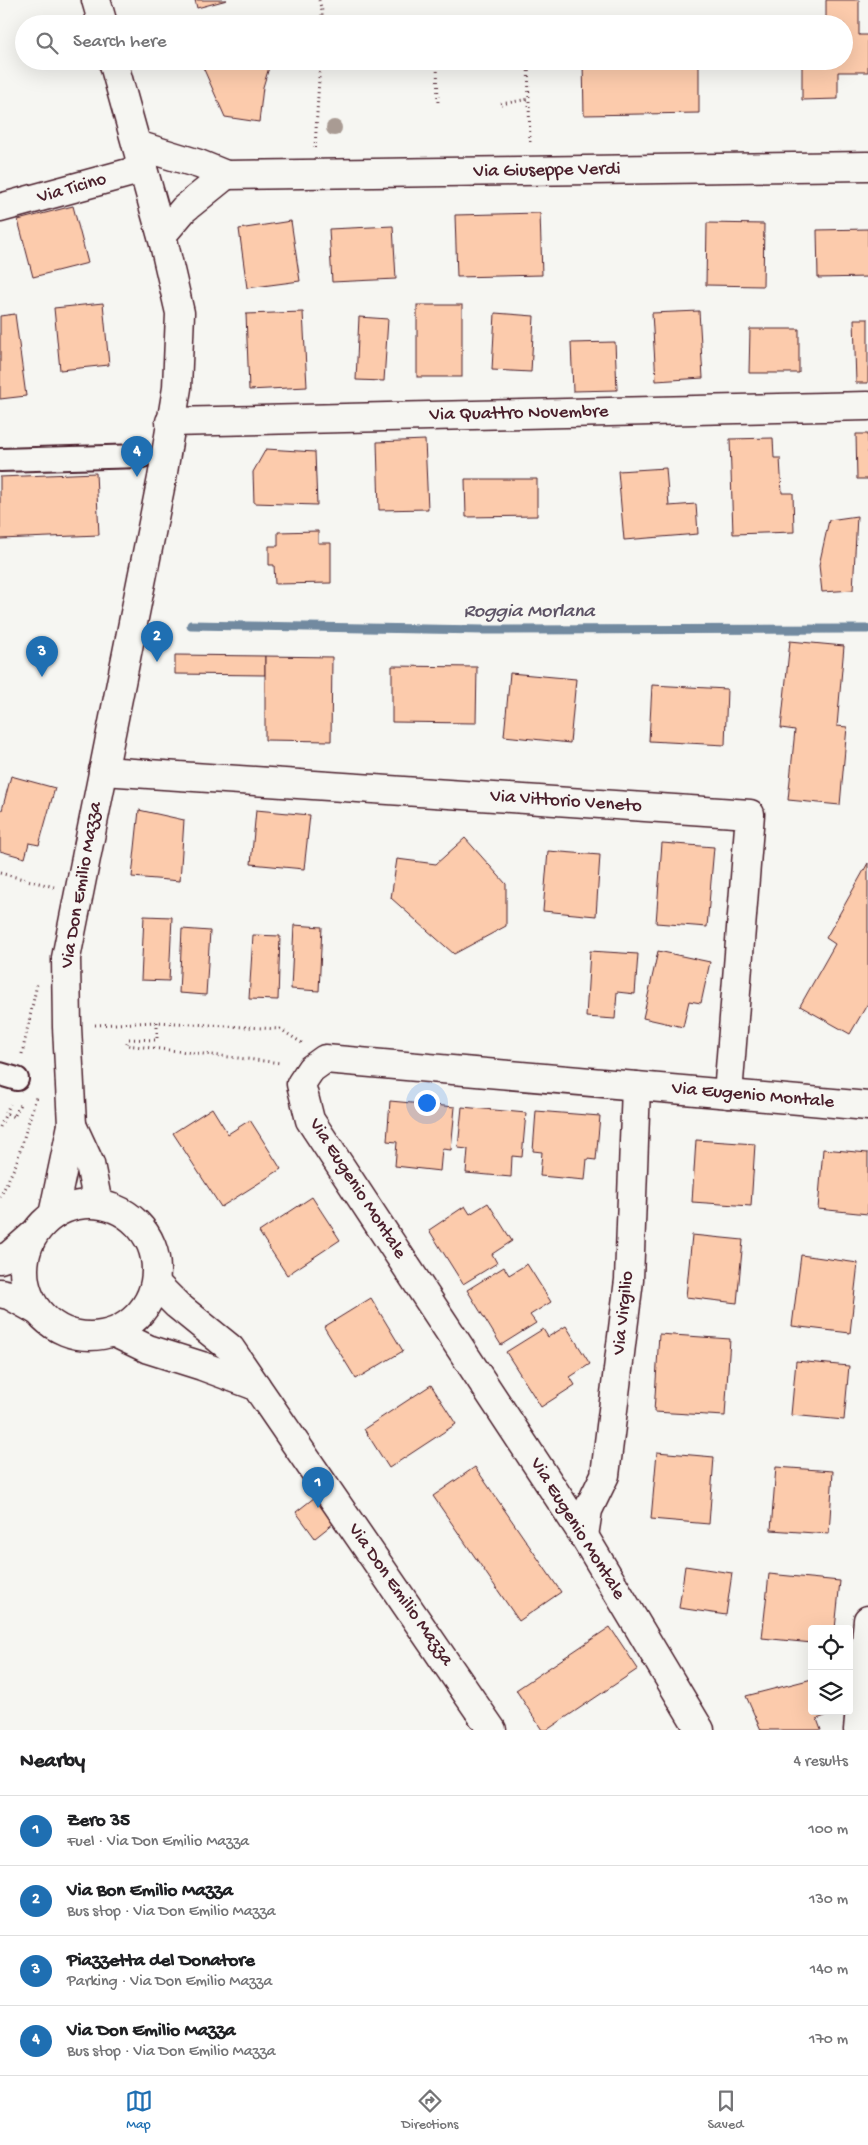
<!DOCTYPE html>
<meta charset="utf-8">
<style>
body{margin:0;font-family:"Gochi Hand",sans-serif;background:#f6f6f6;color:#202124}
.controls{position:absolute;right:15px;bottom:15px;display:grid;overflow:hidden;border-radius:5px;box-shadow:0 5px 20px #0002}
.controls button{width:45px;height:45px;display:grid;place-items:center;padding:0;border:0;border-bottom:1px solid #e0e0e0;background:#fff;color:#202124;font:25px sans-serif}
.you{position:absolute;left:426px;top:1102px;width:18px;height:18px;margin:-12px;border:4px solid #fff;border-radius:50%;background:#1a73e8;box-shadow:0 0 0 8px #1a73e833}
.badge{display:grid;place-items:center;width:32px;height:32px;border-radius:50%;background:#1f6fb2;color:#fff;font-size:16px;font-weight:700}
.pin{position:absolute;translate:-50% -41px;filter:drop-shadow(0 1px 2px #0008)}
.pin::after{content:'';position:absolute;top:26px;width:18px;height:15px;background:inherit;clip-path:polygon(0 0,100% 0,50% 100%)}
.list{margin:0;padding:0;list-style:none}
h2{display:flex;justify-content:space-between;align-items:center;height:65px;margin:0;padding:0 20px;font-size:21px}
h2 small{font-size:16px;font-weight:400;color:#757577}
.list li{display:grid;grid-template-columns:32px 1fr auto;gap:15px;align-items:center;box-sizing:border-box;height:70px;padding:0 20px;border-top:1px solid #e0e0e0}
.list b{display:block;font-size:19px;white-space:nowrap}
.list p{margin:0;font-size:16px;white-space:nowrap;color:#757577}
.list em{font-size:16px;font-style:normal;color:#757577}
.icon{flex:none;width:28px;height:28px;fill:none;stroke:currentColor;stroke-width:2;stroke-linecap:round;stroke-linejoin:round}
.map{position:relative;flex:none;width:868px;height:1730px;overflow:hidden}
.search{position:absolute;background:#fff;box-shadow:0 5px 20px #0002;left:15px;right:15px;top:15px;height:55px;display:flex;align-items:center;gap:12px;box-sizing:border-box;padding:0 18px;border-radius:28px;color:#757577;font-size:19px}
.sheet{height:345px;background:#fff}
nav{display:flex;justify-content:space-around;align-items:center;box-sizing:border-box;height:70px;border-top:1px solid #e0e0e0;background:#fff;font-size:14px;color:#757577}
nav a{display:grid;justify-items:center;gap:2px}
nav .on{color:#1f6fb2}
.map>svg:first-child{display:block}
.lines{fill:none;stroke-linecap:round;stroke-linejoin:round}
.stream{stroke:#728aa0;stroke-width:9}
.building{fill:#fccbac;stroke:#4a1f2b}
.pedestrian-casing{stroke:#4a1f2b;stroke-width:26}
.minor-casing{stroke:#4a1f2b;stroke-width:31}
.tertiary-casing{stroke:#4a1f2b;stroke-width:31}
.path{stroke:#4a1f2b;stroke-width:3;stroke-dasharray:1 4;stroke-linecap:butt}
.pedestrian{stroke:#f6f6f2;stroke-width:22}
.minor{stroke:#f6f6f2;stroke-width:28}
.tertiary{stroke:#f6f6f2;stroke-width:28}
.tree{fill:#a99b93}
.labels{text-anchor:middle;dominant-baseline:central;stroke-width:4.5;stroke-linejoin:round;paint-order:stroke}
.street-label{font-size:19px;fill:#4a1f2b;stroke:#f6f6f2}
.water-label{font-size:20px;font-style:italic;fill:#5e5466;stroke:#f6f6f2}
</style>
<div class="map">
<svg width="868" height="1730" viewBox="0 0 868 1730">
<rect width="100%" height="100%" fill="#f6f6f2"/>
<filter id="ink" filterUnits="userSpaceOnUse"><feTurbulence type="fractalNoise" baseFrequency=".02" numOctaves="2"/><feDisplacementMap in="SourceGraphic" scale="10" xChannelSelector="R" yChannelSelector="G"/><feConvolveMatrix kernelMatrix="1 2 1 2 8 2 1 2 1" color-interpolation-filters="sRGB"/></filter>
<g filter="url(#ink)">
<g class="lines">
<polyline class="stream" points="191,625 483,630 868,629"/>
</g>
<g class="building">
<polygon points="195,0 227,0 197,8"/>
<polygon points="826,0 859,0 859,35 868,35 868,72 838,72 838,99 802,100 802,61 844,61 844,24 772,24 772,20 826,19"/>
<polygon points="209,61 271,61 263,87 259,122 225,117 202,65"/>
<polygon points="583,61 699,61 699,113 584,115"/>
<polygon points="73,206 88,263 33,277 18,220"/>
<polygon points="540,213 542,275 457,277 455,215"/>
<polygon points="291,221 300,281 247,288 239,229"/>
<polygon points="707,223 764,224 763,286 706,285"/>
<polygon points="393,226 396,279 332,282 329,229"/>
<polygon points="868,229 868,277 818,278 817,230"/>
<polygon points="103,303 109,365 60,370 54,308"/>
<rect x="417" y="305" width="45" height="72"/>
<polygon points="699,311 703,378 656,381 652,313"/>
<polygon points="303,312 307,387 249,390 246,314"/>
<polygon points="495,313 534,316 531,372 492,370"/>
<polygon points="15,314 26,396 0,399 0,316"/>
<polygon points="359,317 388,319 384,381 356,380"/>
<polygon points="854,319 868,319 868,383 856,383"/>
<polygon points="750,329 799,329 799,373 749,373"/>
<polygon points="615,342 617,390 573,391 571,343"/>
<polygon points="856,434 868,434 868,479 857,479"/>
<polygon points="773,438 774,458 780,458 782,493 793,493 794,532 733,534 730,439"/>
<polygon points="425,440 428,509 379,510 377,442"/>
<polygon points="266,449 315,452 317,505 254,503 253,472"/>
<polygon points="666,468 669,506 696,504 698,534 624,540 618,471"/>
<polygon points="96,473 99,535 0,539 0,477"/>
<polygon points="465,479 537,479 537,516 466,517"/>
<polygon points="857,516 853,590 822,592 819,565 829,520"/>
<polygon points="318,531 318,543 331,543 331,583 275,584 274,565 269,565 269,546 278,546 278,532"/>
<polygon points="790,641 844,646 837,726 847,727 840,805 788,800 795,730 781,728"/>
<polygon points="175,655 265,656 265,675 175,674"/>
<polygon points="265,656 332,657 331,741 265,740"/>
<polygon points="392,666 477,667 476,723 392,722"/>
<polygon points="510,673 576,679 570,743 504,736"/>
<polygon points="652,685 727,689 725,745 649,741"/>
<polygon points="11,776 55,788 39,845 29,843 25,858 0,851 0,810 2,810"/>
<polygon points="139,810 184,820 180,881 132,877"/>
<polygon points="256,810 310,815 304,869 251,864"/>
<polygon points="465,838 506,884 506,926 454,954 391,898 397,859 436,864"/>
<polygon points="662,843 714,847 707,927 656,923"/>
<polygon points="548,851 600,855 596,916 543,911"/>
<polygon points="868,863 868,1003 850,1034 800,1006 835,944 826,938"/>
<polygon points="144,916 172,917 169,981 141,980"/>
<polygon points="294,925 322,927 319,991 291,989"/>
<polygon points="182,929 210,931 206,995 179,993"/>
<polygon points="253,935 280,936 278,1000 249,999"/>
<polygon points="590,951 638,954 635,994 617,992 615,1019 586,1017"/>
<polygon points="658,951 710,962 701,1003 689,1001 683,1027 643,1018"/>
<polygon points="390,1101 455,1107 451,1150 442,1149 440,1171 395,1166 397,1142 387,1141"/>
<polygon points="462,1107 526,1113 522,1157 512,1156 511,1177 466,1173 468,1149 458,1148"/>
<polygon points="212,1108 228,1134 250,1120 281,1169 221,1207 173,1133"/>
<polygon points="536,1111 600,1116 596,1160 587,1159 585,1180 540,1176 542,1152 533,1151"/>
<polygon points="696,1140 755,1144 751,1206 692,1202"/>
<polygon points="823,1149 868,1153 868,1214 818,1209"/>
<polygon points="312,1197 340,1240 287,1275 259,1232"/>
<polygon points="488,1203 512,1241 492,1254 497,1263 463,1284 429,1230 465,1206 470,1214"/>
<polygon points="692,1235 743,1240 737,1303 686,1297"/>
<polygon points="801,1255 858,1263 850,1333 792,1326"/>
<polygon points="527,1264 551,1302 530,1315 536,1323 501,1345 467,1290 504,1267 509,1275"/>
<polygon points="371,1298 403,1351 356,1379 324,1327"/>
<polygon points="566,1326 590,1364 570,1377 575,1385 541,1407 506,1352 543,1329 548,1337"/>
<polygon points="659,1334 730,1339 725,1416 654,1412"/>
<polygon points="796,1361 849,1366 844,1420 791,1415"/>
<polygon points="431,1385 456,1424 389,1468 364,1429"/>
<polygon points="657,1452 714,1457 709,1524 651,1519"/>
<polygon points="475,1467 561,1592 519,1621 433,1496"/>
<polygon points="776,1467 833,1471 829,1534 771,1530"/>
<polygon points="319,1494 339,1519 315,1538 296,1512"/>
<polygon points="685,1566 732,1573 726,1615 679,1608"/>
<polygon points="769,1574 840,1581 835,1629 812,1629 812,1643 762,1638"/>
<polygon points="610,1627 638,1669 547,1730 542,1730 516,1690"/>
<polygon points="812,1679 812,1711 836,1712 817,1719 821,1730 761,1730 746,1696"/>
</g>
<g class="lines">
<g class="pedestrian-casing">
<g id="pedestrian">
<polyline points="0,460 142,456"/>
<polyline points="0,1074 17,1079"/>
</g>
</g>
<g class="minor-casing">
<g id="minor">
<polyline points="137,145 199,164 226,175 868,166"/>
<polyline points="0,208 143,169"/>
<polyline points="162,235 184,209 226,175"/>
<polyline points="170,422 868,406"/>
<polyline points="103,771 750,814 728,1094"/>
<polyline points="584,1536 588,1510 605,1475 629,1280 636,1086"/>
<polyline points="700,1730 584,1536 310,1120 301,1084 311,1069 325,1059 868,1106"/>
<polyline points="858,1730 868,1620"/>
</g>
</g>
<g class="tertiary-casing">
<g id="tertiary">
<polyline points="96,0 103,24"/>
<polyline points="72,1125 90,1164 98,1204"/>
<circle cx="90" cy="1270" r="66"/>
<polyline points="53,1215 72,1125 67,1027 66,958 162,478 177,388 180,313 164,244 113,61"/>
<polyline points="0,1259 9,1256 34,1234"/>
<polyline points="156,1284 177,1305 230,1348 492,1730"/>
<polyline points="0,1293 9,1295 36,1310"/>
<polyline points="115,1333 148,1349 202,1366 256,1386"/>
</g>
</g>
<g class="path">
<polyline points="319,0 322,11 322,23"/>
<polyline points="322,23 535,18"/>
<polyline points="437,61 438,106"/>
<polyline points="528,61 530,143"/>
<polyline points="501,104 529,99"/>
<polyline points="315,148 320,61"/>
<polyline points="0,873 54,887"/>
<polyline points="157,1022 157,1040 129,1039 126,1045 281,1063"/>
<polyline points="95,1025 157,1022 280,1029 302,1043"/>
<polyline points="22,1054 37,984"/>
<polyline points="7,1114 14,1117 20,1104"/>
<polyline points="0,1127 10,1104"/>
<polyline points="0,1197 16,1164 37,1094"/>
</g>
<use href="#pedestrian" class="pedestrian"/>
<use href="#minor" class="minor"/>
<use href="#tertiary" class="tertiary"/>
</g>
<circle class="tree" cx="334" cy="128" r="8"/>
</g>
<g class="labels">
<g class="street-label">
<text transform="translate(547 171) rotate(-1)">Via Giuseppe Verdi</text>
<text transform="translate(72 189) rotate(-16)">Via Ticino</text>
<text transform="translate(519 414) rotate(-1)">Via Quattro Novembre</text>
<text transform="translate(566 802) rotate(4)">Via Vittorio Veneto</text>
<text transform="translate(82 885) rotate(-80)">Via Don Emilio Mazza</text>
<text transform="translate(753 1096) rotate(5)">Via Eugenio Montale</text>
<text transform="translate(357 1189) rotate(57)">Via Eugenio Montale</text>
<text transform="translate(624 1313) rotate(-84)">Via Virgilio</text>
<text transform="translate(577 1529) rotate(58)">Via Eugenio Montale</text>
<text transform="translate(400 1595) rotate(55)">Via Don Emilio Mazza</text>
</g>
<g class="water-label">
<text x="529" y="612">Roggia Morlana</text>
</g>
</g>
</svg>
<div class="controls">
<button><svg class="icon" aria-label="locate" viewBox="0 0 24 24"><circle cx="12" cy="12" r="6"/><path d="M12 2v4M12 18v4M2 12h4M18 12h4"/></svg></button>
<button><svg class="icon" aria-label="layers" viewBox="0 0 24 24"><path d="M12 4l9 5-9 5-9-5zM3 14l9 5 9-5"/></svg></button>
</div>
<div class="you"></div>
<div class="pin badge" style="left:318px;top:1508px">1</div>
<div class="pin badge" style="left:157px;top:662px">2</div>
<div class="pin badge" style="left:42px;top:677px">3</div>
<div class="pin badge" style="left:137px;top:477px">4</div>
<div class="search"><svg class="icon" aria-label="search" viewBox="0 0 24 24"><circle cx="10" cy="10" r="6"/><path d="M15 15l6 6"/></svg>Search here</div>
</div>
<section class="sheet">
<h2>Nearby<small>4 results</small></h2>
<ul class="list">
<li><span class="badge">1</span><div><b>Zero 35</b><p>Fuel · Via Don Emilio Mazza</p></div><em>100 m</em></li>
<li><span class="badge">2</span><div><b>Via Bon Emilio Mazza</b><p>Bus stop · Via Don Emilio Mazza</p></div><em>130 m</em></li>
<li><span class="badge">3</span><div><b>Piazzetta del Donatore</b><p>Parking · Via Don Emilio Mazza</p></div><em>140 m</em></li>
<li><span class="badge">4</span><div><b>Via Don Emilio Mazza</b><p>Bus stop · Via Don Emilio Mazza</p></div><em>170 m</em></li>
</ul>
</section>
<nav>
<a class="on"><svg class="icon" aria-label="map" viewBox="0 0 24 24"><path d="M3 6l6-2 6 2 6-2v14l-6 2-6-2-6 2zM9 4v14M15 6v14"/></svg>Map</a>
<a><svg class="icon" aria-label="directions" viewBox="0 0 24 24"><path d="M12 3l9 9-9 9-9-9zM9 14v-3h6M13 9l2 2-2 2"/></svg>Directions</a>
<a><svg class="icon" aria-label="saved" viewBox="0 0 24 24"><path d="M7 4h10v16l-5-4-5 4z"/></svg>Saved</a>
</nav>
